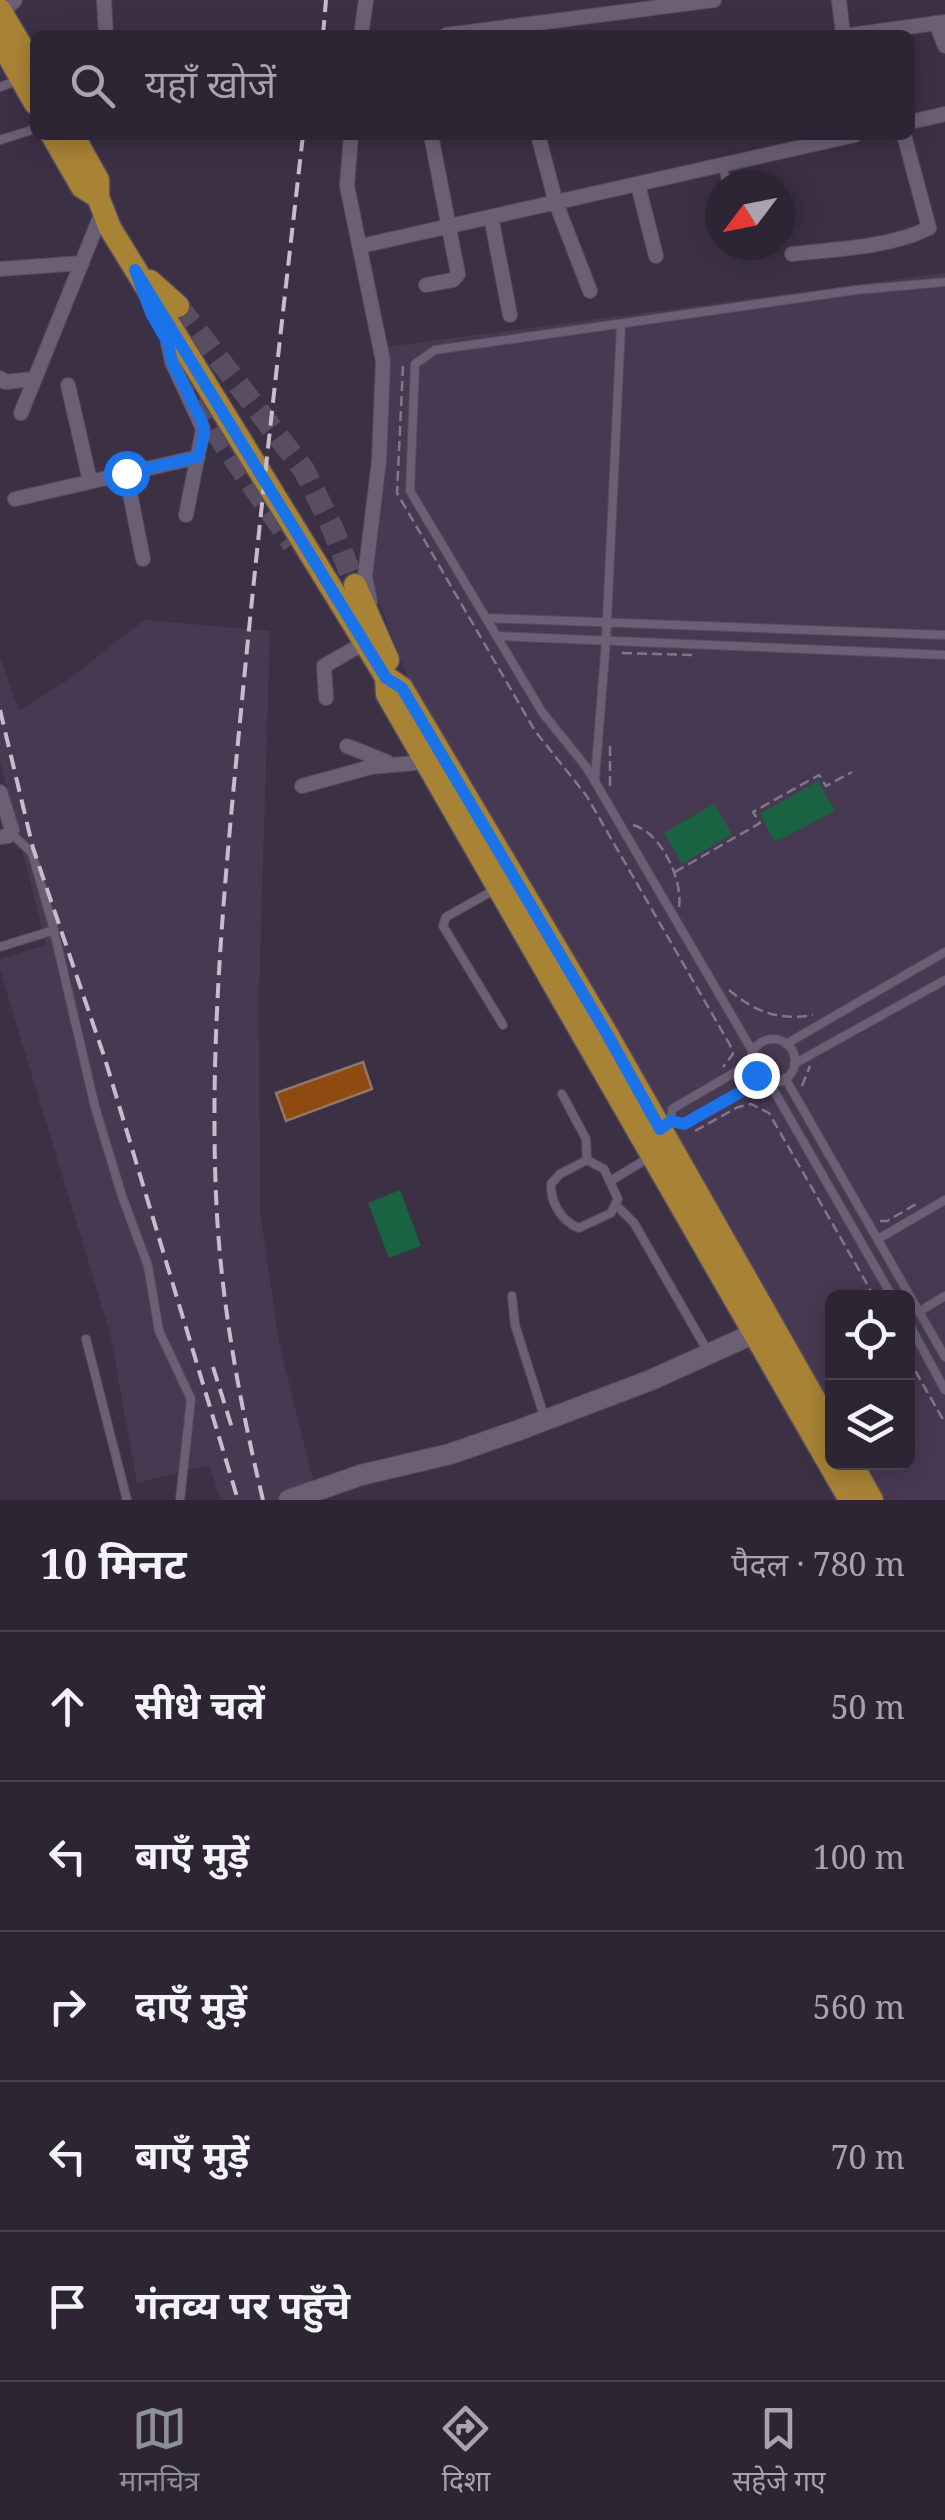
<!DOCTYPE html>
<html lang="hi">
<meta charset="utf-8">
<style>
body{margin:0;font-family:"Noto Serif","Noto Sans Devanagari",serif;background:#393040;color:#f1f3f6}
.controls{position:absolute;right:30px;bottom:30px;display:grid;overflow:hidden;border-radius:15px;box-shadow:0 5px 25px #0003}
.controls button{width:90px;height:90px;display:grid;place-items:center;padding:0;border:0;border-bottom:2px solid #48414f;background:#2d2434;color:#f1f3f6;font:50px sans-serif}
.compass{position:absolute;left:705px;top:170px;width:90px;height:90px;border-radius:50%;background:#2d2434;box-shadow:0 5px 25px #0003;rotate:238deg}
.stop{position:absolute;width:30px;height:30px;margin:-22px;border:8px solid #1a73e8;border-radius:50%;background:#fff}
.stop.end{background:#1a73e8;border-color:#fff;box-shadow:0 2px 10px #0008}
.list{margin:0;padding:0;list-style:none}
h2{display:flex;justify-content:space-between;align-items:center;height:130px;margin:0;padding:0 40px;font-size:42px}
h2 small{font-size:32px;font-weight:400;color:#a7a4ac}
.list li{display:grid;grid-template-columns:65px 1fr auto;gap:30px;align-items:center;box-sizing:border-box;height:150px;padding:0 40px;border-top:2px solid #48414f}
.list b{display:block;font-size:38px;white-space:nowrap}
.list em{font-size:32px;font-style:normal;color:#a7a4ac}
.icon{flex:none;width:55px;height:55px;fill:none;stroke:currentColor;stroke-width:2;stroke-linecap:round;stroke-linejoin:round}
.map{position:relative;flex:none;width:945px;height:1500px;overflow:hidden}
.search{position:absolute;background:#2d2434;box-shadow:0 5px 25px #0003;left:30px;right:30px;top:30px;height:110px;display:flex;align-items:center;gap:25px;box-sizing:border-box;padding:0 35px;border-radius:15px;color:#a7a4ac;font-size:38px}
.sheet{height:880px;background:#2d2434}
nav{display:flex;justify-content:space-around;align-items:center;box-sizing:border-box;height:140px;border-top:2px solid #48414f;background:#2d2434;font-size:28px;color:#a7a4ac}
nav a{display:grid;justify-items:center;gap:5px}
nav .on{color:#8c9099}
.map>svg:first-child{display:block}
.built{fill:#483953}
.green{fill:#196343}
.building{fill:#8e4a10;stroke:#907767;stroke-width:2.5}
.lines{fill:none;stroke-linecap:round;stroke-linejoin:round}
.primary-tunnel{stroke:#584d61;stroke-width:22;stroke-dasharray:22 11;stroke-linecap:butt}
.lane-casing{stroke:#564c5d;stroke-width:10}
.street-casing{stroke:#564c5d;stroke-width:16}
.secondary-casing{stroke:#564c5d;stroke-width:22}
.primary-casing{stroke:#564c5d;stroke-width:25}
.path{stroke:#817789;stroke-width:2.5;stroke-dasharray:10 5;stroke-linecap:butt}
.lane{stroke:#6b5f76;stroke-width:8}
.street{stroke:#6b5f76;stroke-width:14}
.secondary{stroke:#6b5f76;stroke-width:20}
.primary{stroke:#a98335;stroke-width:22}
.rail{stroke:#c5bccc;stroke-width:4;stroke-dasharray:15 8;stroke-linecap:butt}
.route{stroke:#1a73e8;stroke-width:12}
</style>
<div class="map">
<svg width="945" height="1500" viewBox="0 0 945 1500">
<rect width="100%" height="100%" fill="#3c3045"/>
<g class="built">
<polygon points="945,273 945,1500 881,1500 859,1463 908,1462 908,1298 832,1298 832,1416 408,678 373,586 378,348"/>
<polygon points="144,620 270,631 259,993 260,1211 279,1342 318,1500 221,1500 209,1465 137,1483 110,1333 0,970 0,959 46,945 0,762 0,657 19,711 69,679"/>
</g>
<g class="green">
<polygon points="818,781 835,811 775,842 760,814"/>
<polygon points="714,804 732,834 682,864 664,833"/>
<polygon points="400,1190 421,1246 389,1258 368,1203"/>
</g>
<polygon class="building" points="363,1062 372,1089 286,1121 276,1093"/>
<g class="lines">
<g class="primary-tunnel">
<polyline points="178,306 304,470 332,527 355,585"/>
<polyline points="184,370 215,431 293,544"/>
</g>
<g class="lane-casing">
<g id="lane">
<polyline points="0,87 19,80"/>
<polyline points="0,140 35,129"/>
<polyline points="723,166 727,185"/>
<polyline points="486,618 945,635"/>
<polyline points="497,636 945,655"/>
<polyline points="595,779 606,641 621,325"/>
<polyline points="496,889 446,917 443,926 503,1025"/>
<polyline points="54,931 95,1107 122,1196 148,1266 159,1331 191,1399 180,1500"/>
<polyline points="0,947 54,930 32,853 11,833"/>
<circle cx="773" cy="1061" r="22"/>
<polyline points="786,1044 945,952"/>
<polyline points="753,1052 587,768 542,712 410,491 415,364 435,350 856,290 945,282"/>
<polyline points="794,1064 945,980"/>
<polyline points="785,1078 945,1357"/>
<polyline points="769,1082 893,1298"/>
<polyline points="562,1094 586,1139 587,1160"/>
<polyline points="671,1121 684,1124 762,1080"/>
<polyline points="661,1128 671,1121 672,1109 751,1063"/>
<path d="M587,1160l17,9 14,30 -7,14 -32,15c-17,-6 -29,-26 -28,-44l9,-10z"/>
<polyline points="612,1180 650,1157"/>
<polyline points="617,1206 634,1223 707,1350"/>
<polyline points="878,1239 945,1200"/>
<polyline points="512,1296 515,1325 544,1416"/>
<polyline points="920,1311 945,1296"/>
<polyline points="908,1322 945,1390"/>
<polyline points="86,1339 127,1500"/>
</g>
</g>
<g class="street-casing">
<g id="street">
<polyline points="104,0 106,35"/>
<polyline points="839,0 843,35"/>
<polyline points="0,15 15,0"/>
<polyline points="936,23 945,46"/>
<polyline points="361,35 366,0"/>
<polyline points="446,35 714,0"/>
<polyline points="851,35 945,22"/>
<polyline points="910,122 945,114"/>
<polyline points="351,135 347,186 383,361 379,461 365,576 370,602"/>
<polyline points="538,135 556,203 590,291"/>
<polyline points="638,185 656,256"/>
<polyline points="491,217 510,315"/>
<polyline points="361,246 855,135"/>
<path d="M792,254c44,-5 96,-6 137,-26l-25,-93"/>
<polyline points="0,269 82,263"/>
<polyline points="426,285 453,280 458,274 431,135"/>
<polyline points="168,343 172,362 203,429 186,515"/>
<polyline points="0,378 5,382 34,379"/>
<polyline points="68,385 90,481"/>
<polyline points="21,413 103,210"/>
<polyline points="126,473 143,559"/>
<polyline points="15,499 198,457"/>
<polyline points="326,698 324,666 364,643"/>
<polyline points="347,746 387,762"/>
<polyline points="302,786 371,767 426,762"/>
<polyline points="0,792 12,830 8,836 0,837"/>
</g>
</g>
<g class="secondary-casing">
<polyline id="secondary" points="289,1500 361,1475 450,1454 519,1430 651,1380 766,1328"/>
</g>
<g class="primary-casing">
<g id="primary">
<polyline points="0,10 29,59"/>
<polyline points="0,41 35,103"/>
<polyline points="52,135 82,187 98,197"/>
<polyline points="73,135 98,180 98,197 110,228 386,677 387,694 850,1500"/>
<polyline points="150,281 178,306"/>
<polyline points="355,585 388,660"/>
<polyline points="386,677 402,688 607,1034 832,1430"/>
<polyline points="851,1462 872,1500"/>
</g>
</g>
<g class="path">
<polyline points="403,366 397,493 535,731 586,795 730,1045 733,1054 723,1067"/>
<polyline points="622,653 692,655"/>
<polyline points="610,786 610,741"/>
<path d="M633,825c28,7 50,55 46,82"/>
<polyline points="675,872 760,823 753,812 819,775 826,786 852,772"/>
<path d="M729,990c26,22 50,31 84,25"/>
<polyline points="802,1086 810,1066"/>
<polyline points="695,1131 738,1107 751,1104 769,1113 875,1298"/>
<polyline points="880,1221 887,1221 918,1203"/>
<polyline points="908,1358 945,1423"/>
</g>
<use href="#lane" class="lane"/>
<use href="#street" class="street"/>
<use href="#secondary" class="secondary"/>
<use href="#primary" class="primary"/>
<g class="rail">
<polyline points="323,35 326,0"/>
<polyline points="0,710 33,848 105,1059 238,1500"/>
<polyline points="213,1367 233,1431"/>
<path d="M263,1500c-24,-100 -43,-203 -47,-305 -7,-169 11,-337 27,-505 18,-185 39,-370 60,-555"/>
</g>
</g>
<g class="lines">
<polyline class="route" points="126,473 198,457 204,435 202,422 172,362 168,343 151,313 135,270 386,678 402,688 607,1034 660,1129 671,1121 684,1124 762,1080 756,1075"/>
</g>
</svg>
<div class="controls">
<button><svg class="icon" aria-label="locate" viewBox="0 0 24 24"><circle cx="12" cy="12" r="6"/><path d="M12 2v4M12 18v4M2 12h4M18 12h4"/></svg></button>
<button><svg class="icon" aria-label="layers" viewBox="0 0 24 24"><path d="M12 4l9 5-9 5-9-5zM3 14l9 5 9-5"/></svg></button>
</div>
<svg class="compass" viewBox="-18 -18 36 36"><path d="M0-13l5 13h-10z" fill="#e53935"/><path d="M0 13l5-13h-10z" fill="#a7a4ac"/></svg>
<div class="stop" style="left:126px;top:473px"></div>
<div class="stop end" style="left:756px;top:1075px"></div>
<div class="search"><svg class="icon" aria-label="search" viewBox="0 0 24 24"><circle cx="10" cy="10" r="6"/><path d="M15 15l6 6"/></svg>यहाँ खोजें</div>
</div>
<section class="sheet">
<h2>10 मिनट<small>पैदल · 780 m</small></h2>
<ul class="list">
<li><svg class="icon" aria-label="ahead" viewBox="0 0 24 24"><path d="M12 20V5M6 11l6-6 6 6"/></svg><div><b>सीधे चलें</b></div><em>50 m</em></li>
<li><svg class="icon" aria-label="left" viewBox="0 0 24 24"><path d="M17 20v-9H6M10 6l-5 5 5 5"/></svg><div><b>बाएँ मुड़ें</b></div><em>100 m</em></li>
<li><svg class="icon" aria-label="right" viewBox="0 0 24 24"><path d="M7 20v-9h11M14 6l5 5-5 5"/></svg><div><b>दाएँ मुड़ें</b></div><em>560 m</em></li>
<li><svg class="icon" aria-label="left" viewBox="0 0 24 24"><path d="M17 20v-9H6M10 6l-5 5 5 5"/></svg><div><b>बाएँ मुड़ें</b></div><em>70 m</em></li>
<li><svg class="icon" aria-label="arrive" viewBox="0 0 24 24"><path d="M6 21V4h12l-3 4 3 4H6"/></svg><div><b>गंतव्य पर पहुँचे</b></div></li>
</ul>
</section>
<nav>
<a class="on"><svg class="icon" aria-label="map" viewBox="0 0 24 24"><path d="M3 6l6-2 6 2 6-2v14l-6 2-6-2-6 2zM9 4v14M15 6v14"/></svg>मानचित्र</a>
<a><svg class="icon" aria-label="directions" viewBox="0 0 24 24"><path d="M12 3l9 9-9 9-9-9zM9 14v-3h6M13 9l2 2-2 2"/></svg>दिशा</a>
<a><svg class="icon" aria-label="saved" viewBox="0 0 24 24"><path d="M7 4h10v16l-5-4-5 4z"/></svg>सहेजे गए</a>
</nav>
